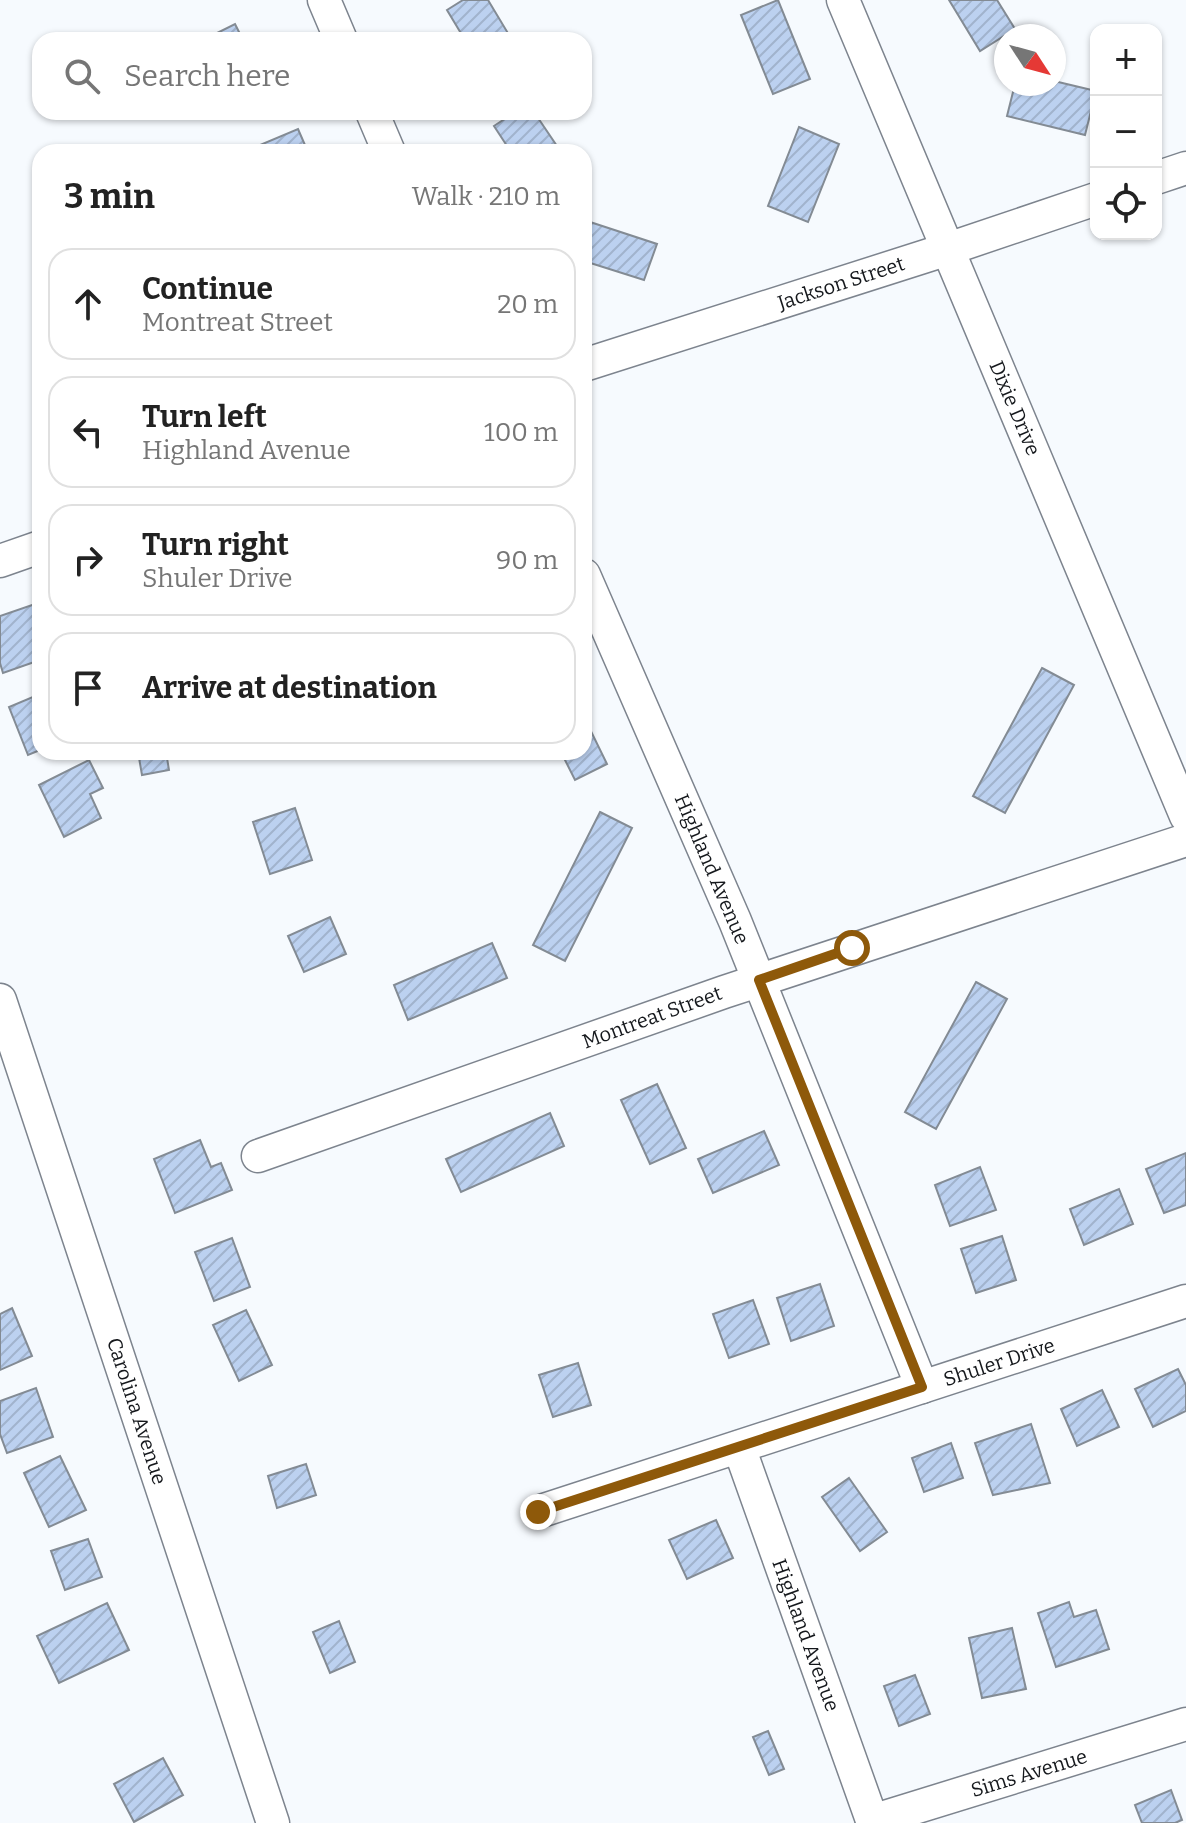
<!DOCTYPE html>
<meta charset="utf-8">
<style>
body{margin:0;font-family:Bitter,serif;background:#f2f2f2;color:#222}
.controls{position:absolute;right:24px;top:24px;display:grid;overflow:hidden;border-radius:16px;box-shadow:0 2px 6px #0004}
.controls button{width:72px;height:72px;display:grid;place-items:center;padding:0;border:0;border-bottom:2px solid #e0e0e0;background:#fff;color:#222;font:40px sans-serif}
.compass{position:absolute;left:994px;top:24px;width:72px;height:72px;border-radius:50%;background:#fff;box-shadow:0 2px 6px #0004;rotate:126deg}
.stop{position:absolute;width:24px;height:24px;margin:-18px;border:6px solid #8e590a;border-radius:50%;background:#fff}
.stop.end{background:#8e590a;border-color:#fff;box-shadow:0 2px 8px #0008}
.list{margin:0;padding:0;list-style:none}
h2{display:flex;justify-content:space-between;align-items:center;height:104px;margin:0;padding:0 32px;font-size:34px}
h2 small{font-size:26px;font-weight:400;color:#767676}
.list li{display:grid;grid-template-columns:52px 1fr auto;gap:24px;align-items:center;box-sizing:border-box;height:112px;margin:0 16px 16px;padding:0 16px;border:2px solid #e0e0e0;border-radius:24px}
.list b{display:block;font-size:30px;white-space:nowrap}
.list p{margin:0;font-size:26px;white-space:nowrap;color:#767676}
.list em{font-size:26px;font-style:normal;color:#767676}
.icon{flex:none;width:44px;height:44px;fill:none;stroke:currentColor;stroke-width:2;stroke-linecap:round;stroke-linejoin:round}
.map{position:relative;flex:none;width:1186px;height:1823px;overflow:hidden}
.search{position:absolute;background:#fff;box-shadow:0 2px 6px #0004;left:32px;top:32px;width:560px;height:88px;display:flex;align-items:center;gap:20px;box-sizing:border-box;padding:0 28px;border-radius:24px;color:#767676;font-size:30px}
.panel{position:absolute;background:#fff;box-shadow:0 2px 6px #0004;left:32px;top:144px;width:560px;height:616px;border-radius:24px}
.map>svg:first-child{display:block}
.building{fill:url(#building-hatch);stroke:#838b94;stroke-width:2}
.lines{fill:none;stroke-linecap:round;stroke-linejoin:round}
.street-casing{stroke:#7d848e;stroke-width:35}
.street{stroke:#fff;stroke-width:32}
.route{stroke:#8e590a;stroke-width:10}
.labels{text-anchor:middle;dominant-baseline:central;stroke-width:6;stroke-linejoin:round;paint-order:stroke}
.street-label{font-size:20px;fill:#15181c;stroke:#fff}
</style>
<div class="map">
<svg width="1186" height="1823" viewBox="0 0 1186 1823">
<defs>
<pattern id="building-hatch" width="6" height="6" patternUnits="userSpaceOnUse" patternTransform="scale(2)"><rect width="6" height="6" fill="#bcd1f0"/><path d="M-1 1l2-2M0 6l6-6M5 7l2-2" fill="none" stroke="#a1b3cd"/></pattern>
</defs>
<rect width="100%" height="100%" fill="#f6fafe"/>
<g class="building">
<polygon points="463,0 488,0 512,40 465,40 447,10"/>
<polygon points="778,0 810,79 773,94 741,15"/>
<polygon points="949,0 997,0 1015,29 980,51"/>
<polygon points="235,24 243,40 203,40"/>
<polygon points="1054,81 1096,91 1085,135 1007,116 1015,84 1054,84"/>
<polygon points="515,112 534,112 561,152 511,152 494,126"/>
<polygon points="799,127 839,144 808,222 768,206"/>
<polygon points="298,129 308,152 263,152 260,145"/>
<polygon points="584,220 657,244 644,280 584,261"/>
<polygon points="35,604 40,617 40,660 3,673 0,663 0,616"/>
<polygon points="1042,668 1074,685 1005,813 973,796"/>
<polygon points="40,694 40,750 28,755 9,707"/>
<polygon points="584,717 607,764 575,780 561,752 584,752"/>
<polygon points="138,752 166,752 169,770 142,775"/>
<polygon points="89,760 103,788 90,794 101,818 64,837 39,785"/>
<polygon points="295,808 312,860 270,874 253,822"/>
<polygon points="600,812 632,828 565,961 533,945"/>
<polygon points="330,917 346,954 304,972 288,936"/>
<polygon points="492,943 507,978 408,1020 394,985"/>
<polygon points="976,982 1007,999 936,1129 905,1112"/>
<polygon points="657,1084 686,1148 650,1164 621,1100"/>
<polygon points="550,1113 564,1146 461,1192 446,1159"/>
<polygon points="764,1131 779,1165 713,1193 698,1159"/>
<polygon points="200,1140 211,1167 221,1163 232,1190 175,1213 154,1159"/>
<polygon points="1186,1153 1186,1205 1164,1213 1146,1169"/>
<polygon points="980,1167 996,1210 950,1226 935,1185"/>
<polygon points="1119,1189 1133,1224 1084,1245 1070,1209"/>
<polygon points="1002,1236 1016,1280 976,1293 961,1249"/>
<polygon points="232,1238 250,1287 214,1301 195,1252"/>
<polygon points="820,1284 834,1326 791,1341 777,1298"/>
<polygon points="753,1300 769,1344 729,1358 713,1314"/>
<polygon points="12,1308 32,1356 0,1370 0,1314"/>
<polygon points="246,1310 272,1365 239,1381 213,1325"/>
<polygon points="578,1363 591,1405 553,1417 539,1375"/>
<polygon points="1178,1369 1186,1385 1186,1411 1153,1427 1135,1389"/>
<polygon points="36,1388 53,1437 7,1453 0,1434 0,1401"/>
<polygon points="1102,1390 1119,1427 1077,1446 1061,1409"/>
<polygon points="1031,1424 1050,1483 993,1495 975,1443"/>
<polygon points="951,1443 963,1478 924,1492 912,1458"/>
<polygon points="60,1456 86,1510 49,1527 24,1473"/>
<polygon points="306,1464 316,1495 277,1508 268,1476"/>
<polygon points="849,1478 887,1532 860,1551 822,1497"/>
<polygon points="716,1520 733,1558 687,1579 669,1540"/>
<polygon points="88,1539 102,1577 65,1590 51,1551"/>
<polygon points="1069,1602 1074,1617 1096,1610 1109,1649 1056,1667 1038,1613"/>
<polygon points="107,1603 129,1650 59,1683 37,1636"/>
<polygon points="339,1621 355,1662 330,1673 313,1632"/>
<polygon points="1012,1628 1026,1689 982,1698 969,1638"/>
<polygon points="915,1675 930,1714 899,1726 884,1686"/>
<polygon points="768,1731 784,1769 769,1775 753,1737"/>
<polygon points="163,1758 183,1795 134,1822 114,1784"/>
<polygon points="1171,1790 1182,1820 1175,1823 1142,1823 1135,1805"/>
</g>
<g class="lines">
<g class="street-casing">
<g id="street">
<polyline points="324,0 341,40"/>
<polyline points="843,0 1186,816"/>
<polyline points="372,112 389,152"/>
<polyline points="1156,178 1186,168"/>
<polyline points="584,365 948,249 1096,199"/>
<polyline points="0,561 40,547"/>
<polyline points="584,575 735,921 922,1387"/>
<polyline points="0,1000 273,1823"/>
<polyline points="258,1156 724,992 1186,840"/>
<polyline points="739,1447 873,1823"/>
<polyline points="538,1512 1186,1301"/>
<polyline points="872,1821 1186,1724"/>
</g>
</g>
<use href="#street" class="street"/>
</g>
<g class="lines">
<polyline class="route" points="538,1512 922,1387 759,980 852,948"/>
</g>
<g class="labels">
<g class="street-label">
<text transform="translate(841 283) rotate(-18)">Jackson Street</text>
<text transform="translate(1015 408) rotate(67)">Dixie Drive</text>
<text transform="translate(712 869) rotate(67)">Highland Avenue</text>
<text transform="translate(652 1017) rotate(-20)">Montreat Street</text>
<text transform="translate(999 1362) rotate(-18)">Shuler Drive</text>
<text transform="translate(137 1411) rotate(72)">Carolina Avenue</text>
<text transform="translate(806 1635) rotate(70)">Highland Avenue</text>
<text transform="translate(1029 1773) rotate(-17)">Sims Avenue</text>
</g>
</g>
</svg>
<div class="controls">
<button>+</button>
<button>−</button>
<button><svg class="icon" aria-label="locate" viewBox="0 0 24 24"><circle cx="12" cy="12" r="6"/><path d="M12 2v4M12 18v4M2 12h4M18 12h4"/></svg></button>
</div>
<svg class="compass" viewBox="-18 -18 36 36"><path d="M0-13l5 13h-10z" fill="#e53935"/><path d="M0 13l5-13h-10z" fill="#767676"/></svg>
<div class="stop" style="left:852px;top:948px"></div>
<div class="stop end" style="left:538px;top:1512px"></div>
<div class="search"><svg class="icon" aria-label="search" viewBox="0 0 24 24"><circle cx="10" cy="10" r="6"/><path d="M15 15l6 6"/></svg>Search here</div>
<section class="panel">
<h2>3 min<small>Walk · 210 m</small></h2>
<ul class="list">
<li><svg class="icon" aria-label="ahead" viewBox="0 0 24 24"><path d="M12 20V5M6 11l6-6 6 6"/></svg><div><b>Continue</b><p>Montreat Street</p></div><em>20 m</em></li>
<li><svg class="icon" aria-label="left" viewBox="0 0 24 24"><path d="M17 20v-9H6M10 6l-5 5 5 5"/></svg><div><b>Turn left</b><p>Highland Avenue</p></div><em>100 m</em></li>
<li><svg class="icon" aria-label="right" viewBox="0 0 24 24"><path d="M7 20v-9h11M14 6l5 5-5 5"/></svg><div><b>Turn right</b><p>Shuler Drive</p></div><em>90 m</em></li>
<li><svg class="icon" aria-label="arrive" viewBox="0 0 24 24"><path d="M6 21V4h12l-3 4 3 4H6"/></svg><div><b>Arrive at destination</b></div></li>
</ul>
</section>
</div>
